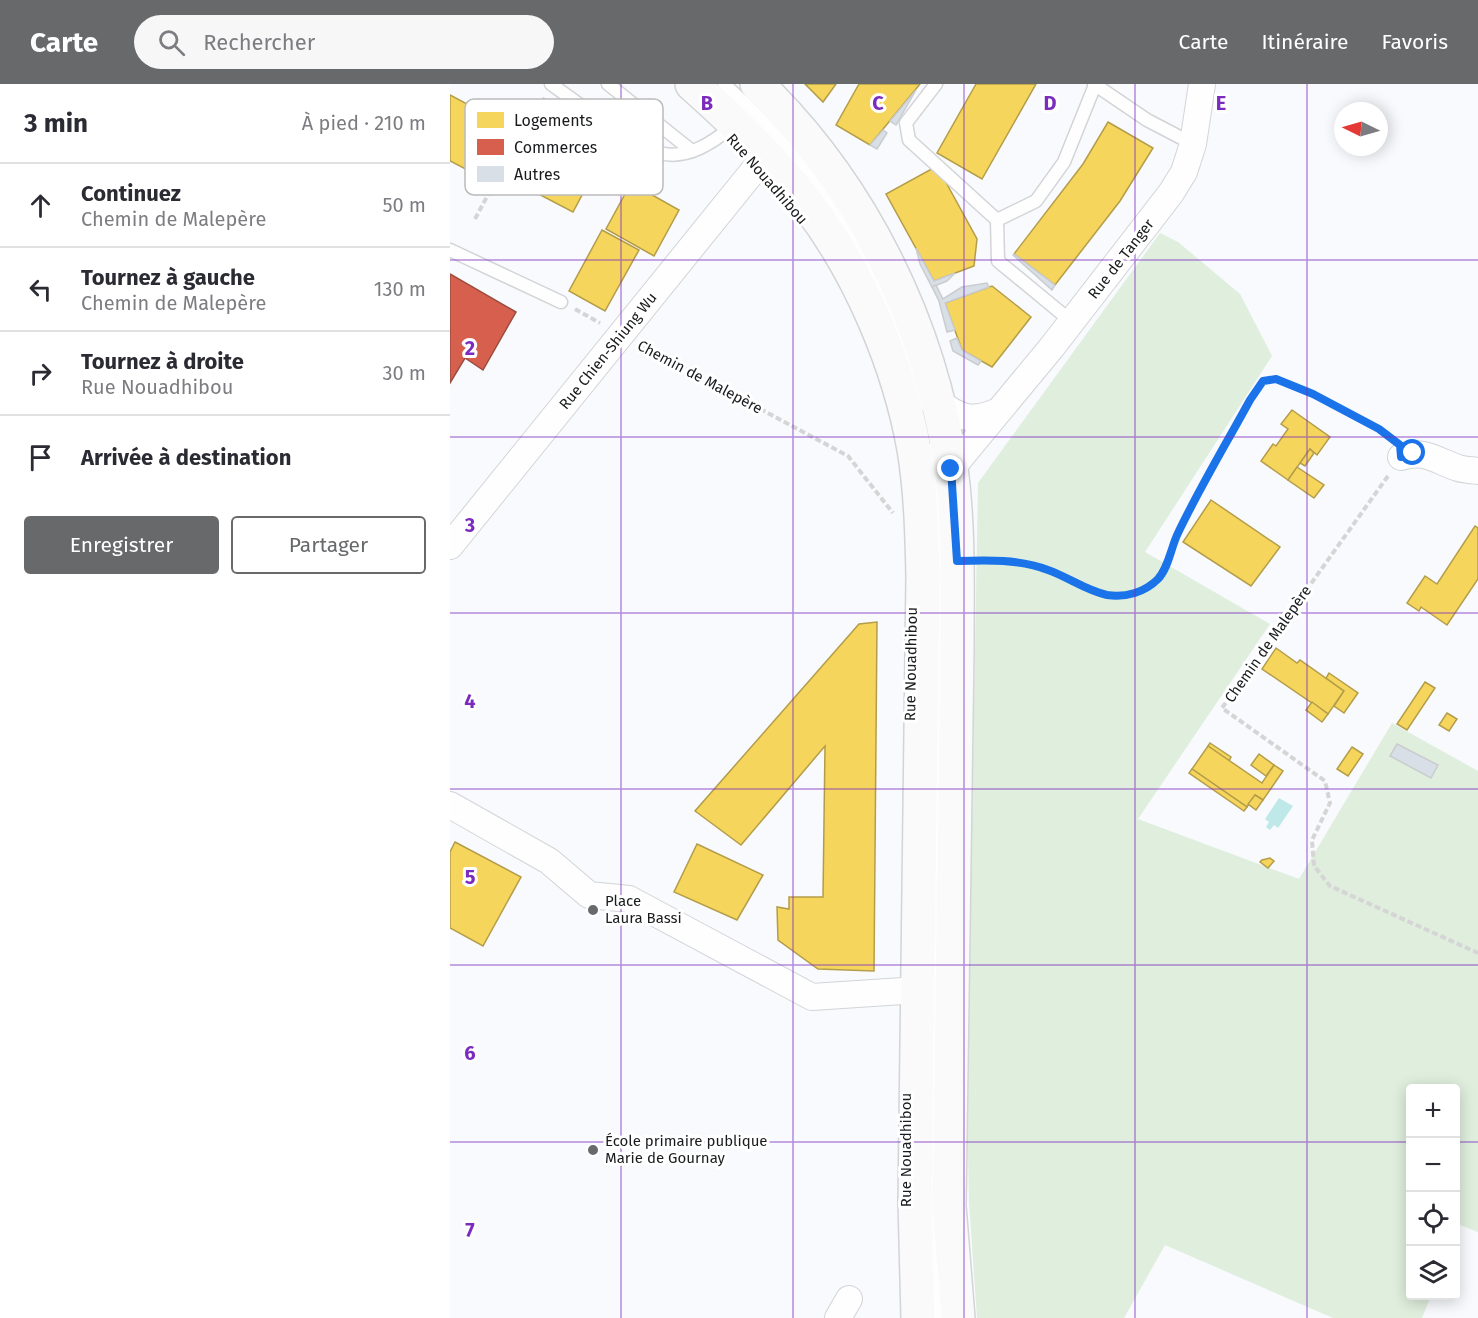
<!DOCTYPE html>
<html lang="fr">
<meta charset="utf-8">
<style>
body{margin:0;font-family:"Fira Sans",sans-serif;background:#f7f7f7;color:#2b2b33}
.controls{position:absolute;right:18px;bottom:18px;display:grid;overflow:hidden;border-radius:6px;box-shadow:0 3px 15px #0003}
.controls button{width:54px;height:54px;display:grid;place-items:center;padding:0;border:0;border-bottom:2px solid #e1e1e2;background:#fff;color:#2b2b33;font:30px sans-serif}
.compass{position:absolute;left:884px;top:18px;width:54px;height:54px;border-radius:50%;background:#fff;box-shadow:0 3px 15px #0003;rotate:275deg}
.stop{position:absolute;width:18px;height:18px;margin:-14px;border:4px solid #1a73e8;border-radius:50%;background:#fff}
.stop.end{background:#1a73e8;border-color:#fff;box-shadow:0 2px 6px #0008}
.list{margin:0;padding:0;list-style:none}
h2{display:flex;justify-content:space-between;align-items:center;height:78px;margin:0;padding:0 24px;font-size:26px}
h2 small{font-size:20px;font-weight:400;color:#7c7c81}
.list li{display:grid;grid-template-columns:39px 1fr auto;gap:18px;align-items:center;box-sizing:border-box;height:84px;padding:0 24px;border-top:2px solid #e1e1e2}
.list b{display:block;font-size:22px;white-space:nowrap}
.list p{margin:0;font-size:20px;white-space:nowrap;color:#7c7c81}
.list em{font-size:20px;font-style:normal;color:#7c7c81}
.actions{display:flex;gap:12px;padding:18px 24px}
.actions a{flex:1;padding:14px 0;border:2px solid #67696b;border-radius:6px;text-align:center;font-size:21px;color:#67696b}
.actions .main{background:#67696b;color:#fff}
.icon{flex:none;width:33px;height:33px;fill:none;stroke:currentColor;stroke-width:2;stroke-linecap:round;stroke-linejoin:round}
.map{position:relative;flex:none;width:1028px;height:1234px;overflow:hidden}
header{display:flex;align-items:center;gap:36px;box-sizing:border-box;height:84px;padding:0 30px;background:#67696b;color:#fff}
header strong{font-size:28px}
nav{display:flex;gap:33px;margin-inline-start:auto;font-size:21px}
.search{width:420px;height:54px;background:#f7f7f7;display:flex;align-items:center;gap:15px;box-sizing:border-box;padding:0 21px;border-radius:33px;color:#7c7c81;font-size:22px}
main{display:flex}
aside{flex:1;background:#fff}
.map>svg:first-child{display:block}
.green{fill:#dfeedd}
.water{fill:#bfe8e8}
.homes{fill:#f6d55c;stroke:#b49d49;stroke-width:1.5}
.shops{fill:#d6604d;stroke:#9d4b3f;stroke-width:1.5}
.building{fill:#d9dfe7;stroke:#caccce;stroke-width:1.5}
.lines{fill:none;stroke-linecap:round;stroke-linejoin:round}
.lane-casing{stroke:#d2d4d6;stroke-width:15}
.street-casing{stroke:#d2d4d6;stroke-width:28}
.secondary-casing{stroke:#d2d4d6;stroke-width:36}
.path{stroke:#d5d5d6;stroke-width:4;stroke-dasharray:6 3;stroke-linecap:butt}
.lane{stroke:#fefeff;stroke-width:12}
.street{stroke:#fefeff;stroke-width:26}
.secondary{stroke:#fbfafa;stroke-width:33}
.route{stroke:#1a73e8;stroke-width:8}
.grid{fill:none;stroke:#7b2cbf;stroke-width:1.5;stroke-opacity:0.55}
.poi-dot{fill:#67696b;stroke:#fff;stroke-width:2}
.labels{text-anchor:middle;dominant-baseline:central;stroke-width:6;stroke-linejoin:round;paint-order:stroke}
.street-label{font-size:15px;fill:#191b1d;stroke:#fff}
.poi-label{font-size:15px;fill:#191b1d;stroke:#fff;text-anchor:start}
.key{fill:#fff;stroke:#babbbb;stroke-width:1.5}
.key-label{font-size:16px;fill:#191b1d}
.grid-label{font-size:20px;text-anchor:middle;font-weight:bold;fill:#7b2cbf;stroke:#fff;stroke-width:6;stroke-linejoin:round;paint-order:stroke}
</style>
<header>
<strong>Carte</strong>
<div class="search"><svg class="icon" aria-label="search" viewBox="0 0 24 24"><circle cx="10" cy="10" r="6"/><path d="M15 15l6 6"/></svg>Rechercher</div>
<nav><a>Carte</a><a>Itinéraire</a><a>Favoris</a></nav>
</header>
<main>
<aside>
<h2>3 min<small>À pied · 210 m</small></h2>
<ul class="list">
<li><svg class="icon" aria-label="ahead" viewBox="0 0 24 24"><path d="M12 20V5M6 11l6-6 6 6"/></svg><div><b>Continuez</b><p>Chemin de Malepère</p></div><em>50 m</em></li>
<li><svg class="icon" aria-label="left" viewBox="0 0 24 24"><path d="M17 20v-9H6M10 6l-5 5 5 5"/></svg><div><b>Tournez à gauche</b><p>Chemin de Malepère</p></div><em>130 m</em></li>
<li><svg class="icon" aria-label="right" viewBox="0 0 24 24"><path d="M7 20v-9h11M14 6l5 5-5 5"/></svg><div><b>Tournez à droite</b><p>Rue Nouadhibou</p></div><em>30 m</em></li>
<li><svg class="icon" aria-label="arrive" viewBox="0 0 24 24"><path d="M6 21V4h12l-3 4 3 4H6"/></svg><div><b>Arrivée à destination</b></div></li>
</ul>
<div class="actions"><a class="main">Enregistrer</a><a>Partager</a></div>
</aside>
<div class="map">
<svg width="1028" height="1234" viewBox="0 0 1028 1234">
<rect width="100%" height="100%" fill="#f8fafd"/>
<polygon class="green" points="710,149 728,158 790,210 822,272 695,468 820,540 688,735 849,795 942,639 1028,687 1028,1148 1010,1141 1006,1151 1006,1004 960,1004 960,1212 981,1212 972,1234 883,1234 715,1161 674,1234 527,1234 519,1118 517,1016 528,399"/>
<polygon class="water" points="829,714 843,722 828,744 824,741 820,746 816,743 819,738 815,735"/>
<g class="homes">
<polygon points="355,0 386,0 373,18"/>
<polygon points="409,0 470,0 420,61 386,41"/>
<polygon points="526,0 586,0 532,95 487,69"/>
<polygon points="0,11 56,41 29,92 0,77"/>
<polygon points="658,38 703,64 670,117 605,201 564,170 633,80"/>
<polygon points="73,60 140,96 123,128 56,93"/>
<polygon points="487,82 527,155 524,182 484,197 436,110"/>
<polygon points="181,99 229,126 204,172 156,145"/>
<polygon points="152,146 189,166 155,227 119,207"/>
<polygon points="542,202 581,233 542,283 512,266 495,219"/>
<polygon points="842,326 880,353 867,371 860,365 838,396 811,377 823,360 826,362 838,345 831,340"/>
<polygon points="860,365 864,369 855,382 850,379"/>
<polygon points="847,383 874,401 864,414 838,396"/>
<polygon points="761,416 830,463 801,502 733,458"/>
<polygon points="1025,442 1028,444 1028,495 997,541 971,523 969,527 957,519 975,492 987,500"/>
<polygon points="427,538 424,887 368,885 328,856 327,823 339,825 339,813 373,813 375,662 291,761 245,727 409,540"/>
<polygon points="826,564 847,579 850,576 894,607 878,630 812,585"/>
<polygon points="879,589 908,609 894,629 884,622 894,607 876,594"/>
<polygon points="975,598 985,604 957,646 947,640"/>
<polygon points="862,618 878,630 872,638 856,626"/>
<polygon points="997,629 1007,635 999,647 989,641"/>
<polygon points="760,659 781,673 779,677 758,662"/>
<polygon points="758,662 812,699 824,681 833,687 813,716 805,711 797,723 742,685"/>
<polygon points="902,663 913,670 898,692 887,685"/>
<polygon points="809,670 824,681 816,692 801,681"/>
<polygon points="742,685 797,723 794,727 739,689"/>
<polygon points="805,711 813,716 806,726 798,720"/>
<polygon points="5,758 71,793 33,862 0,844 0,768"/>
<polygon points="247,760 313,791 287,836 224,808"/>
<polygon points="820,774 824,777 818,784 810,778 812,776"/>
</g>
<polygon class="shops" points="0,190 66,228 33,286 15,274 0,299"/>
<g class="building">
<polygon points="466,6 446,41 440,37"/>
<polygon points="433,46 437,49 427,65 420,61"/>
<polygon points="466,164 484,197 505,189 497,197 482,203 470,180"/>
<polygon points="564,170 605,201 602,206 563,171"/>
<polygon points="537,199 539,203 495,219 505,246 497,248 489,217 482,203 486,201 493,215 512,203"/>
<polygon points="507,254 512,266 531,277 528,281 503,267 500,257"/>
<polygon points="947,660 988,681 981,694 940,672"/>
</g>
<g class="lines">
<g class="lane-casing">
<g id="lane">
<path d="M101,0c19,14 38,27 56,41 50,37 77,42 127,0"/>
<polyline points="158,0 242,67"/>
<path d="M274,0c95,85 166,195 196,320"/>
<polyline points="486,0 456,39 459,56 547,136"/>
<polyline points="644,0 697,36 743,60"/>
<polyline points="0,166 111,218"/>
<polyline points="622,238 548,177 547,136 586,117 614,78 645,1"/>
<polyline points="480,366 487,423 491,501 482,1114 490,1234"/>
</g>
</g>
<g class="street-casing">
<g id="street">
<path d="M487,317c21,16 34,22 59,11"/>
<path d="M951,373c23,-8 36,4 57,11 6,2 13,2 20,3"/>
<polyline points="501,385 602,263 721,109 734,88 743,60 752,0"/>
<polyline points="0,462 308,81 319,75"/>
<polyline points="0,721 99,777 139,811 179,815 362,913 468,906"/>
<polyline points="388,1234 399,1215"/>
</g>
</g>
<g class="secondary-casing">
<g id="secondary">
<path d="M242,0c42,37 82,76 116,121 52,68 91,160 106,244 7,42 8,85 9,127l-8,625 3,117"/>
<path d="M307,0c105,101 173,240 194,384 8,60 6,121 6,182l-8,556 9,112"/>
</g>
</g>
<g class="path">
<polyline points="25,135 78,36 95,14"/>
<polyline points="125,225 150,239"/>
<polyline points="191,261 398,372 443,429"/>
<polyline points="938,392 772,624 875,697 880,719 862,756 864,782 880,802 1028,869"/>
<path d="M532,477h24l25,4 17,5 58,25h25l10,-5 18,-13 18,-43 73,-134 13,-19c5,-1 10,-2 14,-2 24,4 94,44 114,59"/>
</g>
<use href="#lane" class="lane"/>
<use href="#street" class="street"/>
<use href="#secondary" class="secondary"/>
</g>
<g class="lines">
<path class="route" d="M501,385l6,92c30,-1 63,-2 91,9 20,7 39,21 59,25 19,3 38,-3 51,-16 11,-12 13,-32 20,-46 22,-46 48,-89 72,-133l13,-19 13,-2 37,15 66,35 21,16 1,12 12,-4"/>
</g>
<path class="grid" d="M171,0v1234M343,0v1234M514,0v1234M685,0v1234M857,0v1234M0,176h1028M0,353h1028M0,529h1028M0,705h1028M0,881h1028M0,1058h960M1006,1058h22"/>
<g class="poi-dot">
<circle cx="143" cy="826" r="6"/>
<circle cx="143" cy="1066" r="6"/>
</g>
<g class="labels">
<g class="street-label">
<text transform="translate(317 95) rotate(49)">Rue Nouadhibou</text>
<text transform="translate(671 175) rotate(-52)">Rue de Tanger</text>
<text transform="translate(158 267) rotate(-51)">Rue Chien-Shiung Wu</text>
<text transform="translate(250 293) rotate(28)">Chemin de Malepère</text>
<text transform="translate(818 560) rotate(-55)">Chemin de Malepère</text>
<text transform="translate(461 580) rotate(-89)">Rue Nouadhibou</text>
<text transform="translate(456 1066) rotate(-90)">Rue Nouadhibou</text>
</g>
<g class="poi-label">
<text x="155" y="817">Place<tspan x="155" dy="17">Laura Bassi</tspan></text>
<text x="155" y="1057">École primaire publique<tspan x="155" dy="17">Marie de Gournay</tspan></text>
</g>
</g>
<rect x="15" y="15" width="198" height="96" rx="9" class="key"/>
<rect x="27" y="28" width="27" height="16" fill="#f6d55c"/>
<rect x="27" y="55" width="27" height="16" fill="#d6604d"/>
<rect x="27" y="82" width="27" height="16" fill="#d9dfe7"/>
<g class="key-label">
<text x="64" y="42">Logements</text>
<text x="64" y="69">Commerces</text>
<text x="64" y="96">Autres</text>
</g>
<g class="grid-label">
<text x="257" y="26">B</text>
<text x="428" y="26">C</text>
<text x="600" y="26">D</text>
<text x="771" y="26">E</text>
<text x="20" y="271">2</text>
<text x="20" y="448">3</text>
<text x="20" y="624">4</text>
<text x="20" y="800">5</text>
<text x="20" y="976">6</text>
<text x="20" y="1153">7</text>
</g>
</svg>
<div class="controls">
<button>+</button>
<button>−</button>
<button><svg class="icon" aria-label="locate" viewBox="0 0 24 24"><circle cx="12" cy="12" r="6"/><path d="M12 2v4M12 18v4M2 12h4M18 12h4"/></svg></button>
<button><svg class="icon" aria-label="layers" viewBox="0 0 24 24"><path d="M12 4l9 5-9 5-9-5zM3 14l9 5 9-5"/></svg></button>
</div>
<svg class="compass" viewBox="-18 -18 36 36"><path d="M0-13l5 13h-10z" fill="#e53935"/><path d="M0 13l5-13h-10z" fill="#7c7c81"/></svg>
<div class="stop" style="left:963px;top:369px"></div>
<div class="stop end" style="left:501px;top:385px"></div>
</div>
</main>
